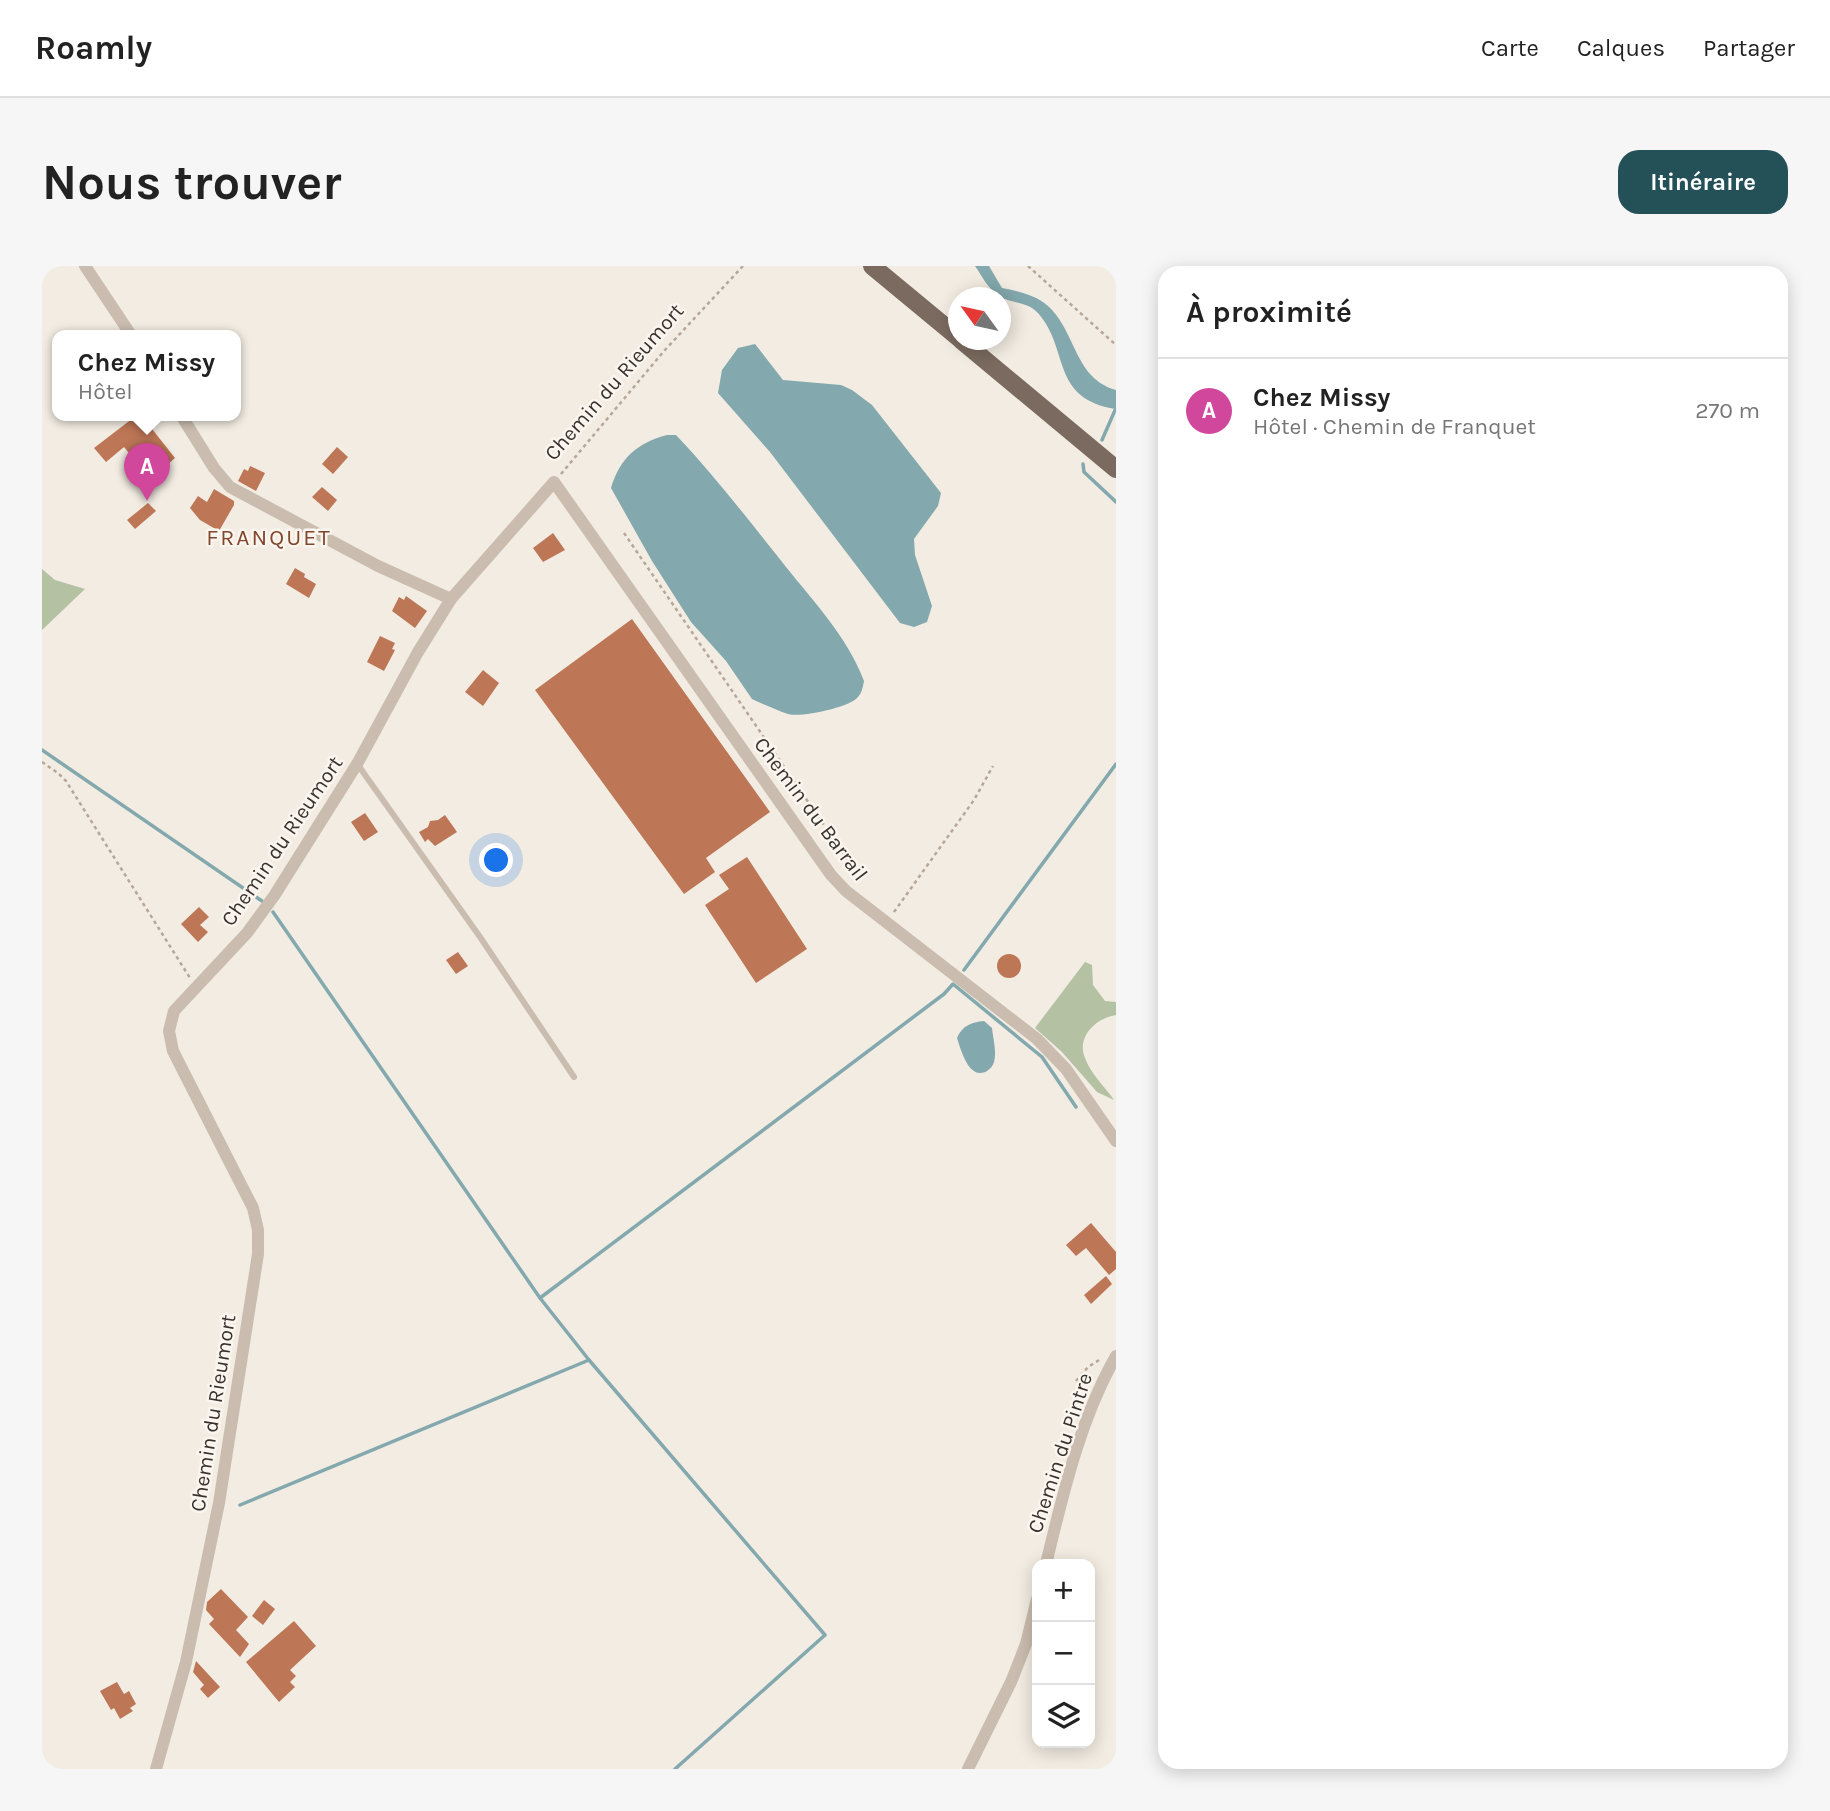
<!DOCTYPE html>
<html lang="fr">
<meta charset="utf-8">
<style>
body{margin:0;font-family:Karla,sans-serif;background:#f6f6f6;color:#222}
.controls{position:absolute;right:21px;bottom:21px;display:grid;overflow:hidden;border-radius:14px;box-shadow:0 4px 18px #0003}
.controls button{width:63px;height:63px;display:grid;place-items:center;padding:0;border:0;border-bottom:2px solid #e0e0e0;background:#fff;color:#222;font:35px sans-serif}
.compass{position:absolute;left:906px;top:21px;width:63px;height:63px;border-radius:50%;background:#fff;box-shadow:0 4px 18px #0003;rotate:303deg}
.you{position:absolute;left:455px;top:595px;width:24px;height:24px;margin:-18px;border:5px solid #fff;border-radius:50%;background:#1a73e8;box-shadow:0 0 0 10px #1a73e833}
.badge{display:grid;place-items:center;width:46px;height:46px;border-radius:50%;background:#245158;color:#fff;font-size:23px;font-weight:700}
.pin{position:absolute;translate:-50% -58px;filter:drop-shadow(0 2px 4px #0008)}
.pin::after{content:'';position:absolute;top:37px;width:24px;height:21px;background:inherit;clip-path:polygon(0 0,100% 0,50% 100%)}
.popup{position:absolute;left:10px;top:64px;width:189px;height:91px;box-sizing:border-box;display:grid;place-content:center;border-radius:14px;background:#fff;filter:drop-shadow(0 2px 5px #0005);font-size:23px;white-space:nowrap;color:#767676}
.popup b{font-size:26px;color:#222}
.popup::after{content:'';position:absolute;left:50%;top:100%;margin-left:-14px;border:14px solid transparent;border-top-color:#fff}
.list{margin:0;padding:0;list-style:none}
h2{display:flex;justify-content:space-between;align-items:center;height:91px;margin:0;padding:0 28px;font-size:30px}
h2 small{font-size:23px;font-weight:400;color:#767676}
.list li{display:grid;grid-template-columns:46px 1fr auto;gap:21px;align-items:center;box-sizing:border-box;height:105px;padding:0 28px;border-top:2px solid #e0e0e0}
.list b{display:block;font-size:26px;white-space:nowrap}
.list p{margin:0;font-size:23px;white-space:nowrap;color:#767676}
.list em{font-size:23px;font-style:normal;color:#767676}
.icon{flex:none;width:38px;height:38px;fill:none;stroke:currentColor;stroke-width:2;stroke-linecap:round;stroke-linejoin:round}
.map{position:relative;flex:none;width:1074px;height:1503px;overflow:hidden;border-radius:21px}
header{display:flex;align-items:center;gap:42px;box-sizing:border-box;height:98px;padding:0 35px;background:#fff;border-bottom:2px solid #e0e0e0}
header strong{font-size:33px}
nav{display:flex;gap:38px;margin-inline-start:auto;font-size:24px}
.intro{display:flex;align-items:center;justify-content:space-between;box-sizing:border-box;height:168px;padding:0 42px}
h1{margin:0;font-size:49px}
.button{padding:18px 32px;border-radius:21px;background:#245158;color:#fff;font-size:24px;font-weight:700}
main{display:flex;gap:42px;padding:0 42px}
aside{flex:1;background:#fff;border-radius:21px;box-shadow:0 4px 18px #0003}
.map>svg:first-child{display:block}
.green{fill:#b4c1a3}
.water{fill:#83a8ad}
.lines{fill:none;stroke-linecap:round;stroke-linejoin:round}
.stream{stroke:#83a8ad;stroke-width:3.5}
.building{fill:#bd7656}
.path{stroke:#b6a799;stroke-width:2.5;stroke-dasharray:3.5 3.5;stroke-linecap:butt}
.lane{stroke:#cabdaf;stroke-width:6}
.street{stroke:#cabdaf;stroke-width:12}
.primary{stroke:#7a6a5f;stroke-width:18}
.labels{text-anchor:middle;dominant-baseline:central;stroke-width:5;stroke-linejoin:round;paint-order:stroke}
.street-label{font-size:21px;fill:#39312c;stroke:#faf5ef}
.neighbourhood-label{font-size:23px;letter-spacing:2px;fill:#82472b;stroke:#faf5ef}
</style>
<header>
<strong>Roamly</strong>
<nav><a>Carte</a><a>Calques</a><a>Partager</a></nav>
</header>
<div class="intro"><h1>Nous trouver</h1><a class="button">Itinéraire</a></div>
<main>
<div class="map">
<svg width="1074" height="1503" viewBox="0 0 1074 1503">
<rect width="100%" height="100%" fill="#f2ece2"/>
<g class="green">
<polygon points="0,303 13,314 43,323 0,364"/>
<path d="M1043,696l7,3 1,20 12,16 11,1v13c-20,3 -40,22 -31,43 5,15 20,29 29,42l-17,-8 -35,-40 -27,-24z"/>
</g>
<g class="water">
<path d="M933,0h14l13,22c16,3 34,7 46,18 29,27 26,72 68,84v19c-66,-10 -46,-60 -78,-96 -11,-12 -26,-9 -39,-17 -11,-7 -17,-20 -24,-30z"/>
<polygon points="713,78 741,114 799,119 810,124 830,139 899,227 896,240 872,273 873,289 890,340 885,356 872,361 858,357 728,186 676,127 680,104 696,82"/>
<path d="M625,169h9c39,41 74,87 110,132 28,35 62,71 78,114 -1,5 -2,12 -6,16 -7,10 -58,21 -70,17 -12,-4 -25,-10 -36,-15l-26,-38 -35,-39 -39,-61 -41,-73c9,-30 26,-45 56,-53z"/>
<path d="M942,755l8,7c1,10 5,25 2,34 -1,4 -4,7 -7,9 -18,10 -26,-21 -30,-33 5,-12 14,-16 27,-17z"/>
</g>
<g class="lines">
<g class="stream">
<polyline points="1060,174 1074,142"/>
<polyline points="1041,198 1042,206 1074,236"/>
<polyline points="0,484 220,635"/>
<polyline points="231,646 498,1032 547,1094 783,1369 633,1503"/>
<polyline points="922,704 1074,498"/>
<polyline points="498,1032 902,728 911,718 1000,791 1034,841"/>
<polyline points="198,1239 547,1094"/>
</g>
</g>
<g class="building">
<polygon points="95,149 99,149 133,192 118,205 104,188 101,190 98,187 91,192 82,181 64,196 52,182"/>
<polygon points="295,181 306,191 291,208 280,198"/>
<polygon points="208,200 223,207 214,225 196,215 202,203 206,205"/>
<polygon points="280,221 295,234 286,245 270,231"/>
<polygon points="172,223 192,235 192,239 177,265 158,254 148,242 156,230 165,236"/>
<polygon points="106,237 114,245 93,263 85,254"/>
<polygon points="511,267 523,284 501,296 491,282"/>
<polygon points="253,302 263,308 262,311 274,318 267,332 244,318"/>
<polygon points="364,330 385,345 373,362 350,345 357,331 362,334"/>
<polygon points="590,353 728,546 664,592 673,606 642,628 493,424"/>
<polygon points="338,370 353,377 350,383 353,384 342,405 325,396"/>
<polygon points="441,404 457,417 441,440 423,426"/>
<polygon points="323,547 336,566 322,575 309,556"/>
<polygon points="403,549 415,566 393,580 386,573 383,576 377,566 386,561 388,555 396,554"/>
<polygon points="705,591 765,683 714,717 663,639 687,623 677,609"/>
<polygon points="157,641 167,651 158,659 166,666 156,676 139,658"/>
<polygon points="416,686 426,700 414,708 404,694"/>
<circle cx="967" cy="700" r="12"/>
<polygon points="1049,957 1074,986 1074,1003 1067,1009 1044,982 1034,990 1024,979"/>
<polygon points="1064,1010 1070,1018 1049,1038 1042,1029"/>
<polygon points="179,1323 206,1351 194,1364 207,1378 198,1391 167,1358 172,1353 164,1344 165,1336"/>
<polygon points="222,1334 233,1343 221,1359 210,1350"/>
<polygon points="252,1355 274,1380 248,1404 254,1410 248,1416 253,1421 237,1436 204,1396"/>
<polygon points="154,1395 178,1421 166,1432 158,1423 162,1419 151,1406"/>
<polygon points="75,1416 82,1428 87,1425 94,1438 88,1442 91,1445 78,1453 72,1442 69,1444 58,1425"/>
</g>
<g class="lines">
<g class="path">
<polyline points="986,0 1074,79"/>
<polyline points="519,208 622,85 701,0"/>
<polyline points="582,267 808,597 820,608"/>
<polyline points="0,496 16,507 24,515 148,712"/>
<polyline points="852,646 932,534 951,500"/>
<polyline points="1034,1115 1046,1101 1057,1094"/>
</g>
<polyline class="lane" points="316,499 438,671 532,811"/>
<g class="street">
<polyline points="43,0 89,69"/>
<polyline points="139,149 172,202 188,221 336,300 409,333"/>
<path d="M1004,1298c17,-70 34,-145 70,-208"/>
<polyline points="114,1503 144,1396 177,1237 216,988 216,964 211,942 131,785 127,765 132,745 205,667 232,630 315,498 376,386 409,333 512,216 789,609 804,625 995,773 1024,803 1074,875"/>
<polyline points="926,1503 969,1416 984,1378 995,1333"/>
</g>
<g class="primary">
<polyline points="830,0 917,72"/>
<polyline points="919,74 1074,203"/>
</g>
</g>
<g class="labels">
<g class="street-label">
<text transform="translate(572 116) rotate(-49)">Chemin du Rieumort</text>
<text transform="translate(769 543) rotate(53)">Chemin du Barrail</text>
<text transform="translate(240 575) rotate(-56)">Chemin du Rieumort</text>
<text transform="translate(171 1147) rotate(-81)">Chemin du Rieumort</text>
<text transform="translate(1018 1187) rotate(-72)">Chemin du Pintre</text>
</g>
<g class="neighbourhood-label">
<text x="227" y="271">FRANQUET</text>
</g>
</g>
</svg>
<div class="controls">
<button>+</button>
<button>−</button>
<button><svg class="icon" aria-label="layers" viewBox="0 0 24 24"><path d="M12 4l9 5-9 5-9-5zM3 14l9 5 9-5"/></svg></button>
</div>
<svg class="compass" viewBox="-18 -18 36 36"><path d="M0-13l5 13h-10z" fill="#e53935"/><path d="M0 13l5-13h-10z" fill="#767676"/></svg>
<div class="you"></div>
<div class="pin badge" style="left:105px;top:235px;background:#d1479c">A</div>
<div class="popup"><b>Chez Missy</b>Hôtel</div>
</div>
<aside>
<h2>À proximité<small></small></h2>
<ul class="list">
<li><span class="badge" style="background:#d1479c">A</span><div><b>Chez Missy</b><p>Hôtel · Chemin de Franquet</p></div><em>270 m</em></li>
</ul>
</aside>
</main>
